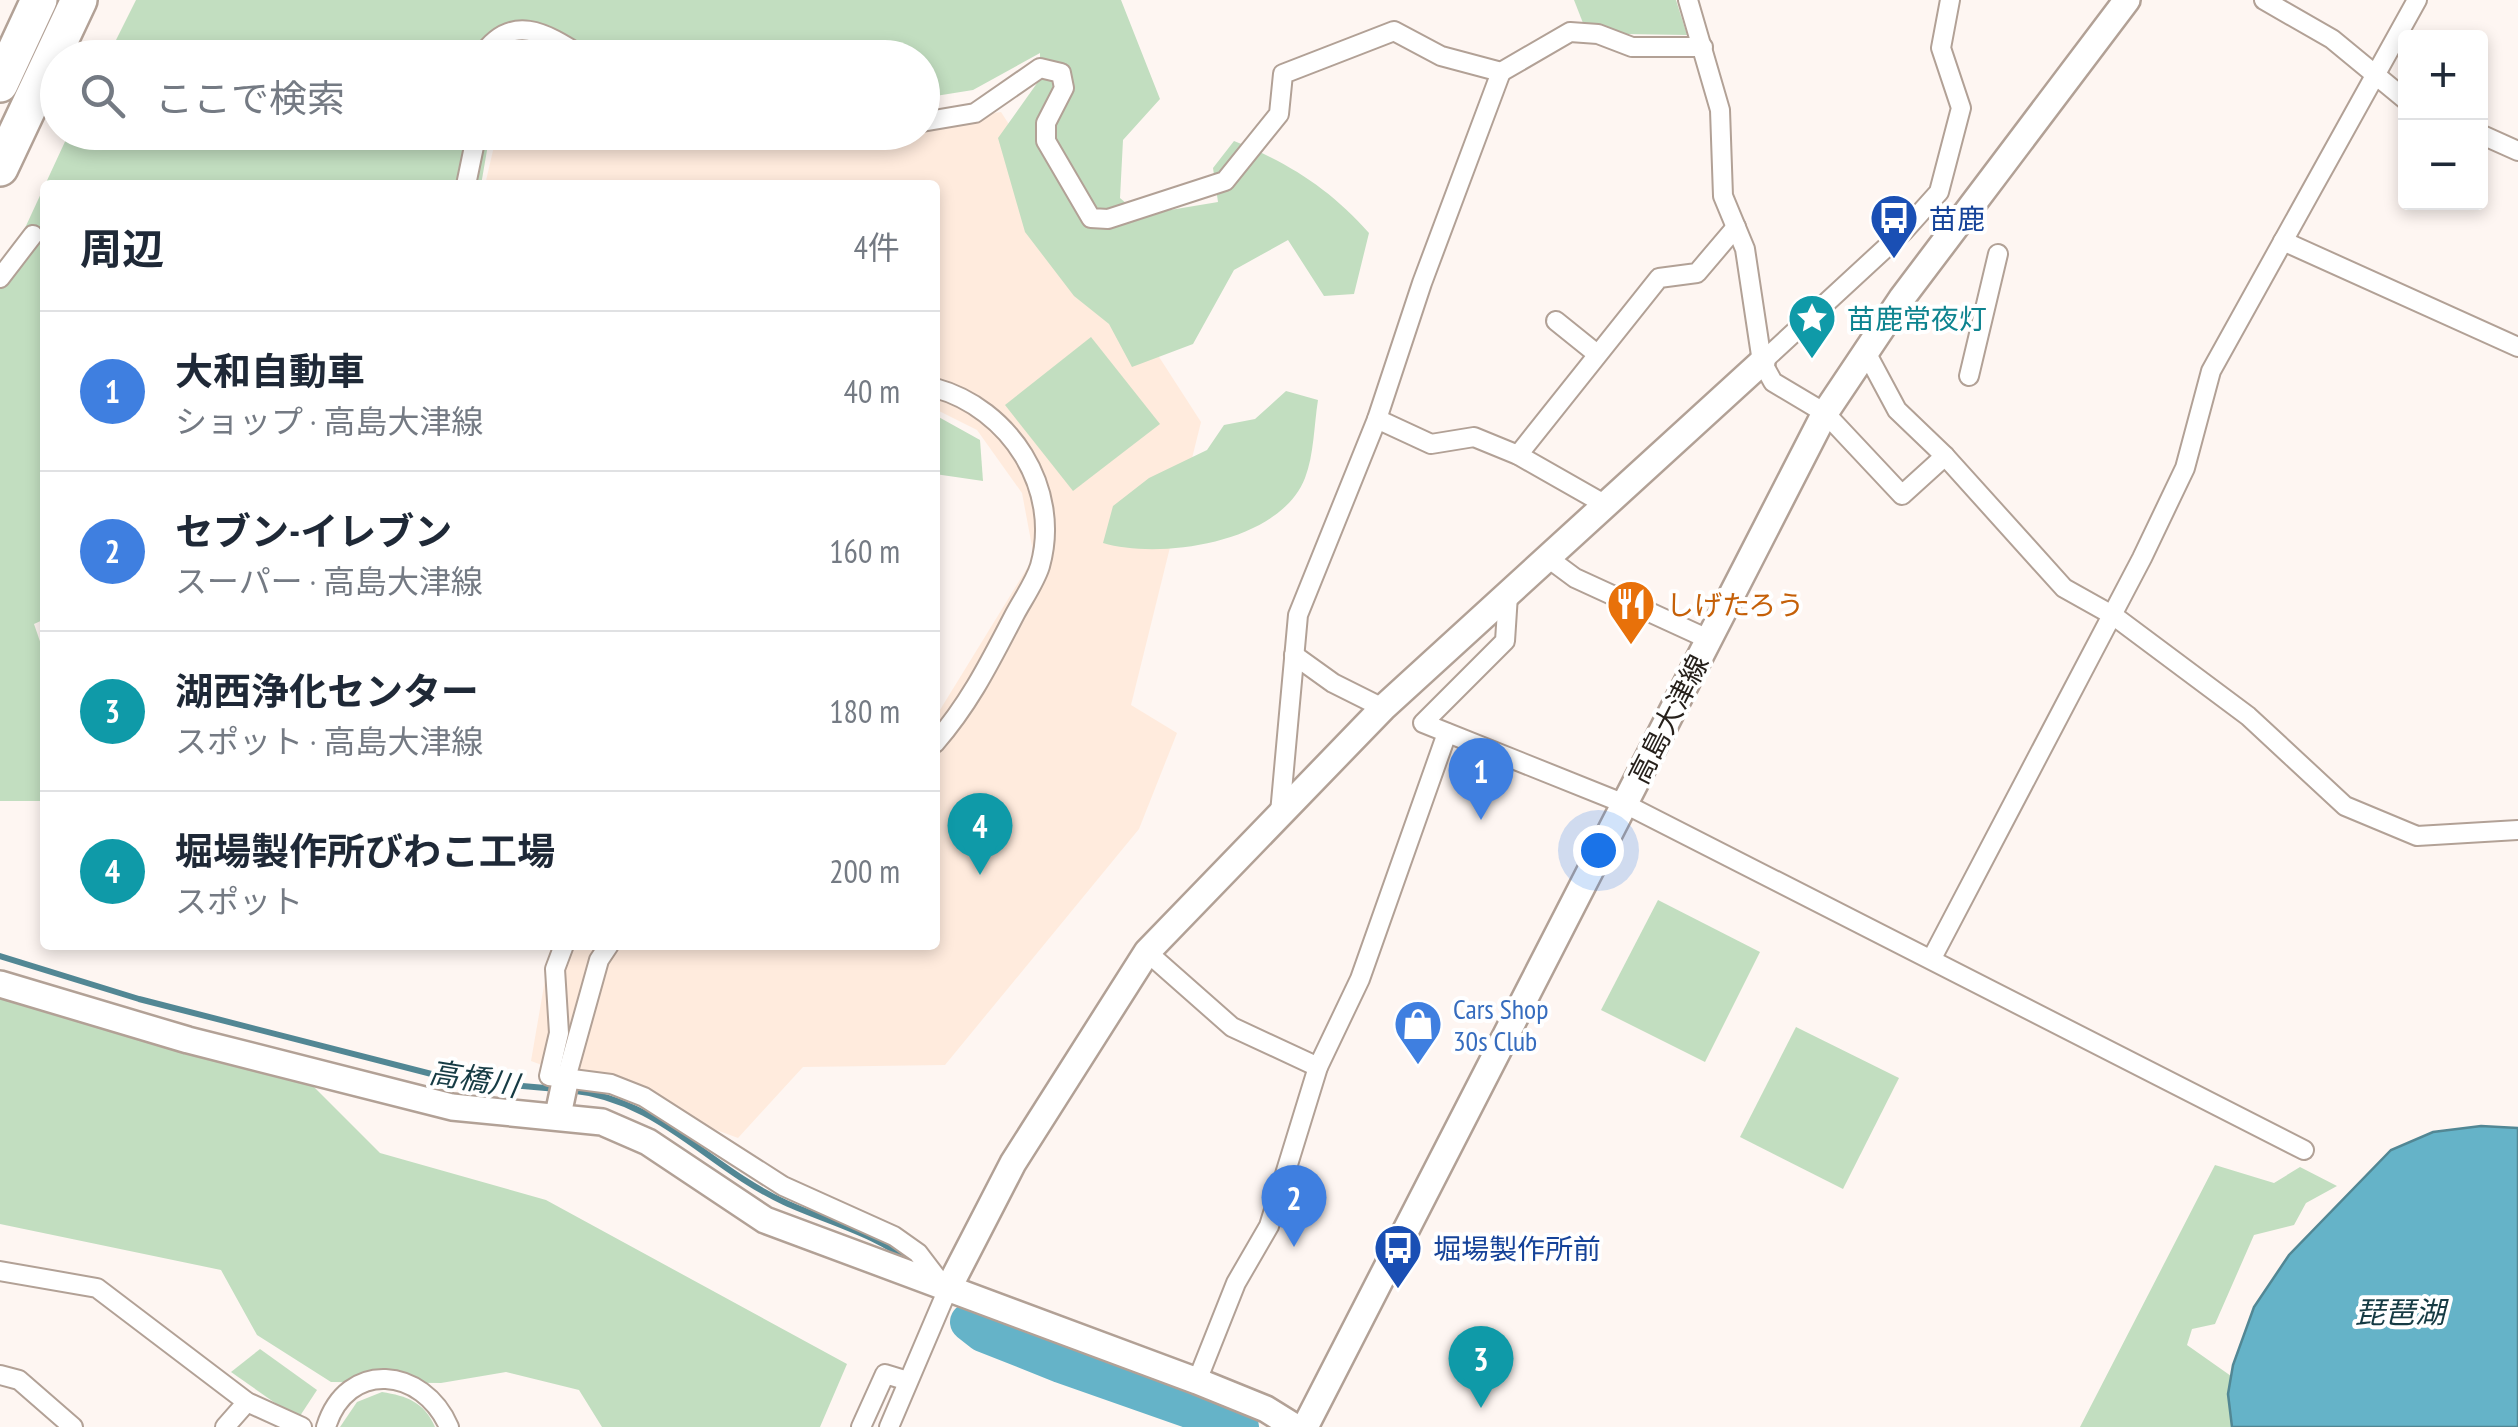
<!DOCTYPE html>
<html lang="ja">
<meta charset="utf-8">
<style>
body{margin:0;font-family:"PT Sans Narrow","Noto Sans JP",sans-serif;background:#f2f2f3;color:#1f2937}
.controls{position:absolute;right:30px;top:30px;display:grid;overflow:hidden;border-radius:10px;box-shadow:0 5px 15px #0003}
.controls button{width:90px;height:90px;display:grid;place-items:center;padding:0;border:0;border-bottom:2px solid #e0e1e3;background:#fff;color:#1f2937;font:50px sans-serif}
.you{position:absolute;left:1598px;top:850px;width:35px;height:35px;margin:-25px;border:8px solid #fff;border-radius:50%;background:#1a73e8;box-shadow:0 0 0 15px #1a73e833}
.badge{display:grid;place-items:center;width:65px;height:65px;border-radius:50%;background:#b45309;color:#fff;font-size:32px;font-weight:700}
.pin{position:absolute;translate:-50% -82px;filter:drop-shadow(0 2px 5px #0008)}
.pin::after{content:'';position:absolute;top:52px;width:35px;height:30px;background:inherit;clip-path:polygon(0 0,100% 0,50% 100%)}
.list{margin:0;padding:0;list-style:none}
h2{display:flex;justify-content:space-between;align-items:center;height:130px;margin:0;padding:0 40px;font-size:42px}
h2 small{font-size:32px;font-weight:400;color:#747a83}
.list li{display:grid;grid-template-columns:65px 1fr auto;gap:30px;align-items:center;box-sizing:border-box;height:160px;padding:0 40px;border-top:2px solid #e0e1e3}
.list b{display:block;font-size:38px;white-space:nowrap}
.list p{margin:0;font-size:32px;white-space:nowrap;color:#747a83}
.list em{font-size:32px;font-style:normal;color:#747a83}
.icon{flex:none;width:55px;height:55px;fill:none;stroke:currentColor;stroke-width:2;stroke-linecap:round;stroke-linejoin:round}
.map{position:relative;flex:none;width:2518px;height:1427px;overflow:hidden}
.search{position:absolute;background:#fff;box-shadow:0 5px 15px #0003;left:40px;top:40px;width:900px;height:110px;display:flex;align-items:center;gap:25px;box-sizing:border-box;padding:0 35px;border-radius:55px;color:#747a83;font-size:38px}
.panel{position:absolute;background:#fff;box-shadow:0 5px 15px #0003;left:40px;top:180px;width:900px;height:770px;border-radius:10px}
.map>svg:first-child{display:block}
.built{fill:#ffebdd}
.green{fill:#c2dec0}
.water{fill:#65b3c8;stroke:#528794;stroke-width:2.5}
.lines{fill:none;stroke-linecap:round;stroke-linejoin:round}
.stream{stroke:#528794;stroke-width:6}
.river{stroke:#65b3c8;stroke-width:38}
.street-casing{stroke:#b2a196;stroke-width:22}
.secondary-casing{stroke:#b2a196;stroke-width:30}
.highway-casing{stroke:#b2a196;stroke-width:40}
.street{stroke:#fff;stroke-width:18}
.secondary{stroke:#fff;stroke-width:25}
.highway{stroke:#fff;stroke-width:35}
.labels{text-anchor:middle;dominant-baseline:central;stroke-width:8;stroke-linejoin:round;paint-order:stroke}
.transit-label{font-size:28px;fill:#164399;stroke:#fff;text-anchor:start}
.culture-label{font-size:28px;fill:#0d838f;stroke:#fff;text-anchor:start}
.food-label{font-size:28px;fill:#c56008;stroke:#fff;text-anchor:start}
.street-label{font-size:28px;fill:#26201b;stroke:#fff}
.shop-label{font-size:28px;fill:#366cbe;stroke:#fff;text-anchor:start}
.water-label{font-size:30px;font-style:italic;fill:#163b44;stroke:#fff}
</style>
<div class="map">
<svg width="2518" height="1427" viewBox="0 0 2518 1427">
<rect width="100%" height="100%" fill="#fef6f2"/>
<polygon class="built" points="1001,112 1201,422 1131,705 1177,733 1139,829 945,1065 803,1067 738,1138 531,1061 551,945 935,945 935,718 1034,557 1022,493 977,430 935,409 935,185 485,185 497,133 922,132 923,122"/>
<g class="green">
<path d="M136,0h985l39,99 -37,41 -3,58 20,17 78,-13 -5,-34 21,-27c55,22 96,48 135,92l-15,61 -30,2 -36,-56 -54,30 -41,74 -61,23 -23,-43 -35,-28 -49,-64 -27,-94 42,-59v-26l-67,37 -50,8 -1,-40h-815z"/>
<polygon points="1574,0 1676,0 1687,35 1626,34 1583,23"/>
<polygon points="69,133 490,133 481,185 45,185 45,619 34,624 45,656 45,801 0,801 0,282"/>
<polygon points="1091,337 1160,424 1073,491 1005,405"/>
<path d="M1286,391l32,9c-4,25 -4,55 -13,78 -25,65 -145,82 -202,65l10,-37 36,-28 58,-28 17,-25 31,-6z"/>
<polygon points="935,415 980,440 983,481 935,474"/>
<polygon points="1658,900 1760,952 1705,1062 1601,1010"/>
<polygon points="0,997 310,1083 380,1153 546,1200 847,1364 820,1427 602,1427 579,1390 506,1372 441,1383 331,1382 257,1335 221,1270 0,1224"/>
<polygon points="1796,1027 1899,1078 1843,1189 1740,1137"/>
<polygon points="2215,1165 2274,1183 2300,1167 2337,1186 2306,1203 2294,1225 2254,1235 2215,1324 2192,1329 2187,1345 2258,1395 2234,1427 2080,1427"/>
<polygon points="260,1349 317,1390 298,1419 231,1372"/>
<path d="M382,1392c25,4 42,10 53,35h-95l17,-25z"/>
</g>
<polygon class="water" points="2481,1126 2518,1128 2518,1427 2232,1427 2228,1394 2233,1365 2254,1307 2289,1255 2391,1150 2433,1132"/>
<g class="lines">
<g class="stream">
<polyline points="0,956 139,999 455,1080 557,1089"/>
<path d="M569,1090c91,9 137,76 215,112 46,21 91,31 131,63"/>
</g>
<polyline class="river" points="969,1322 983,1333 1061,1364 1240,1427"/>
<g class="street-casing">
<g id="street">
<polyline points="1688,0 1720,110 1723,196 1745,249 1762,362 1773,382 1825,413 1902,495 1945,456"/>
<polyline points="2264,0 2332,39 2406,100"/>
<path d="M480,58c32,-48 67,-24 105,0"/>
<polyline points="922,122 975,113 1040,68 1061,73 1064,88 1046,123 1046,141 1091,218 1108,219 1225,181 1279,114 1283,74 1394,31 1441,56 1501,72 1570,32 1598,34 1632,47 1703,47"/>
<polyline points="2480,134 2518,151"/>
<polyline points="466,185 477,132"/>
<polyline points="2283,241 2518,347"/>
<polyline points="0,278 33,235"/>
<polyline points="1556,321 1597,354"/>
<polyline points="1867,354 1897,410 1945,456 2064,588 2114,616 2248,716 2345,806 2417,836 2518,830"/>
<polyline points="1762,362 1904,231 1939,192 1961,108 1941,48 1950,0"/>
<polyline points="1969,376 1998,254"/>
<path d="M935,388c74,20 127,100 105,178 -5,16 -17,33 -25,48 -24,46 -45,89 -80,129"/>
<polyline points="1377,419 1431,444 1474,437 1518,455 1606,505"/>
<polyline points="1518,455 1659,278 1697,273 1736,227"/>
<polyline points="1548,558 1575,578 1708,639"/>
<polyline points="1508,595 1505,641 1423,723 1625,804 2304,1150"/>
<polyline points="1294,655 1333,683 1383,708"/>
<polyline points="1280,813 1298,615 1377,419 1422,283 1501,72"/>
<polyline points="564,945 555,969 559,1033 549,1076 611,1084 644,1097 783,1186 894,1236 918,1253 947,1291 889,1427"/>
<polyline points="1147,952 1232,1027 1318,1067"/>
<polyline points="1932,958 2142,558 2185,468 2211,371 2417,0"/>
<polyline points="565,1082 599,960 609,945"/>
<polyline points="0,1271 97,1288 247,1402 302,1427"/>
<polyline points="0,1375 19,1380 73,1427"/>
<polyline points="1197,1381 1236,1283 1269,1226 1318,1067 1360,979 1447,733"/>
<polyline points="225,1427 247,1402"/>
<path d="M326,1427c21,-68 97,-60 123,0"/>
<polyline points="861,1427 885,1374 908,1381"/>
</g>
</g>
<g class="secondary-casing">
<g id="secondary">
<polyline points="0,984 188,1040 452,1107 602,1122 648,1142 765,1220 1197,1381 1266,1409 1295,1427"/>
<polyline points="558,1115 565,1082"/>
<polyline points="947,1291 1013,1163 1147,952 1383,708 1762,362"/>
<polyline points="1305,1427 1825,413 1902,298 2127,0"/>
</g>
</g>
<g class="highway-casing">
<g id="highway">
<polyline points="0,84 39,0"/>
<polyline points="0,168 79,0"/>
</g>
</g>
<use href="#street" class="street"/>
<use href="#secondary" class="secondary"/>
<use href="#highway" class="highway"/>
</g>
<defs>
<g id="bus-pin" transform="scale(2.5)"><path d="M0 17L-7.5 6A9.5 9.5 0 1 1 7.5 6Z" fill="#1a4fb4" stroke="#fff"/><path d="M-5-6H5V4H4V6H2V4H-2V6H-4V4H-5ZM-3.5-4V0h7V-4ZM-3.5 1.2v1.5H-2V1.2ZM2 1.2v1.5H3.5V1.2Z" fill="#fff"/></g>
<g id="sight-pin" transform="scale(2.5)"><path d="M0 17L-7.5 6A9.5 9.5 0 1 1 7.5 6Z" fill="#0f9aa8" stroke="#fff"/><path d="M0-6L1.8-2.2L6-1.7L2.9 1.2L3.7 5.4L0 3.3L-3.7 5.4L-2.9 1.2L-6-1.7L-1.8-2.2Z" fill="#fff"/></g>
<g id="restaurant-pin" transform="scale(2.5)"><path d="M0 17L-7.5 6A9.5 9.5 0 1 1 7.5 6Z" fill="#e8710a" stroke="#fff"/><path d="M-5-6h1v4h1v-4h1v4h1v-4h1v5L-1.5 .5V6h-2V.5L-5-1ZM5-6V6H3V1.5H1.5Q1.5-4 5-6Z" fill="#fff"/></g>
<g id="shop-pin" transform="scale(2.5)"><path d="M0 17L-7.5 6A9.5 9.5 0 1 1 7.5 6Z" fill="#3f7fe0" stroke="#fff"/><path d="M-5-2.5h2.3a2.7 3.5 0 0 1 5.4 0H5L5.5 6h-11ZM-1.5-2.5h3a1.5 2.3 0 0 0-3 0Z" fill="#fff"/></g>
</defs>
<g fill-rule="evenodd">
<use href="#bus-pin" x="1894" y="218"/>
<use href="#sight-pin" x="1812" y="318"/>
<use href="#restaurant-pin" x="1631" y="604"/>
<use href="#shop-pin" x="1418" y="1024"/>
<use href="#bus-pin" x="1398" y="1248"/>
</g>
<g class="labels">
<g class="transit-label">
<text x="1929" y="218">苗鹿</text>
<text x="1433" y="1248">堀場製作所前</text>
</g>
<g class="culture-label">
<text x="1847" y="318">苗鹿常夜灯</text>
</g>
<g class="food-label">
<text x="1666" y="604">しげたろう</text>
</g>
<g class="street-label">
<text transform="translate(1668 719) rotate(-63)">高島大津線</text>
</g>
<g class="shop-label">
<text x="1453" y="1008">Cars Shop<tspan x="1453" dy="32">30s Club</tspan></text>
</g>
<g class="water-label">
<text transform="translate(474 1078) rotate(9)">高橋川</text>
<text x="2400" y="1311">琵琶湖</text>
</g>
</g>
</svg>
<div class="controls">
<button>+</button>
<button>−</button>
</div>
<div class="you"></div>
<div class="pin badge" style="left:1481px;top:820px;background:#3f7fe0">1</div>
<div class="pin badge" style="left:1294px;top:1247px;background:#3f7fe0">2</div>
<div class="pin badge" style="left:1481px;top:1408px;background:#0f9aa8">3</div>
<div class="pin badge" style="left:980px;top:875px;background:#0f9aa8">4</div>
<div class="search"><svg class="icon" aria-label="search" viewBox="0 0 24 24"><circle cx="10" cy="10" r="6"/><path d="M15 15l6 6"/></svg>ここで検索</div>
<section class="panel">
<h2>周辺<small>4件</small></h2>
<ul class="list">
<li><span class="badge" style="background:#3f7fe0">1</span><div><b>大和自動車</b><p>ショップ · 高島大津線</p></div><em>40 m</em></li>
<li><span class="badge" style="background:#3f7fe0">2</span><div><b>セブン-イレブン</b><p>スーパー · 高島大津線</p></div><em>160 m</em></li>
<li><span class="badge" style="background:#0f9aa8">3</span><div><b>湖西浄化センター</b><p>スポット · 高島大津線</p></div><em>180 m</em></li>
<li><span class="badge" style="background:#0f9aa8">4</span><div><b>堀場製作所びわこ工場</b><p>スポット</p></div><em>200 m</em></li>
</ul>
</section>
</div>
